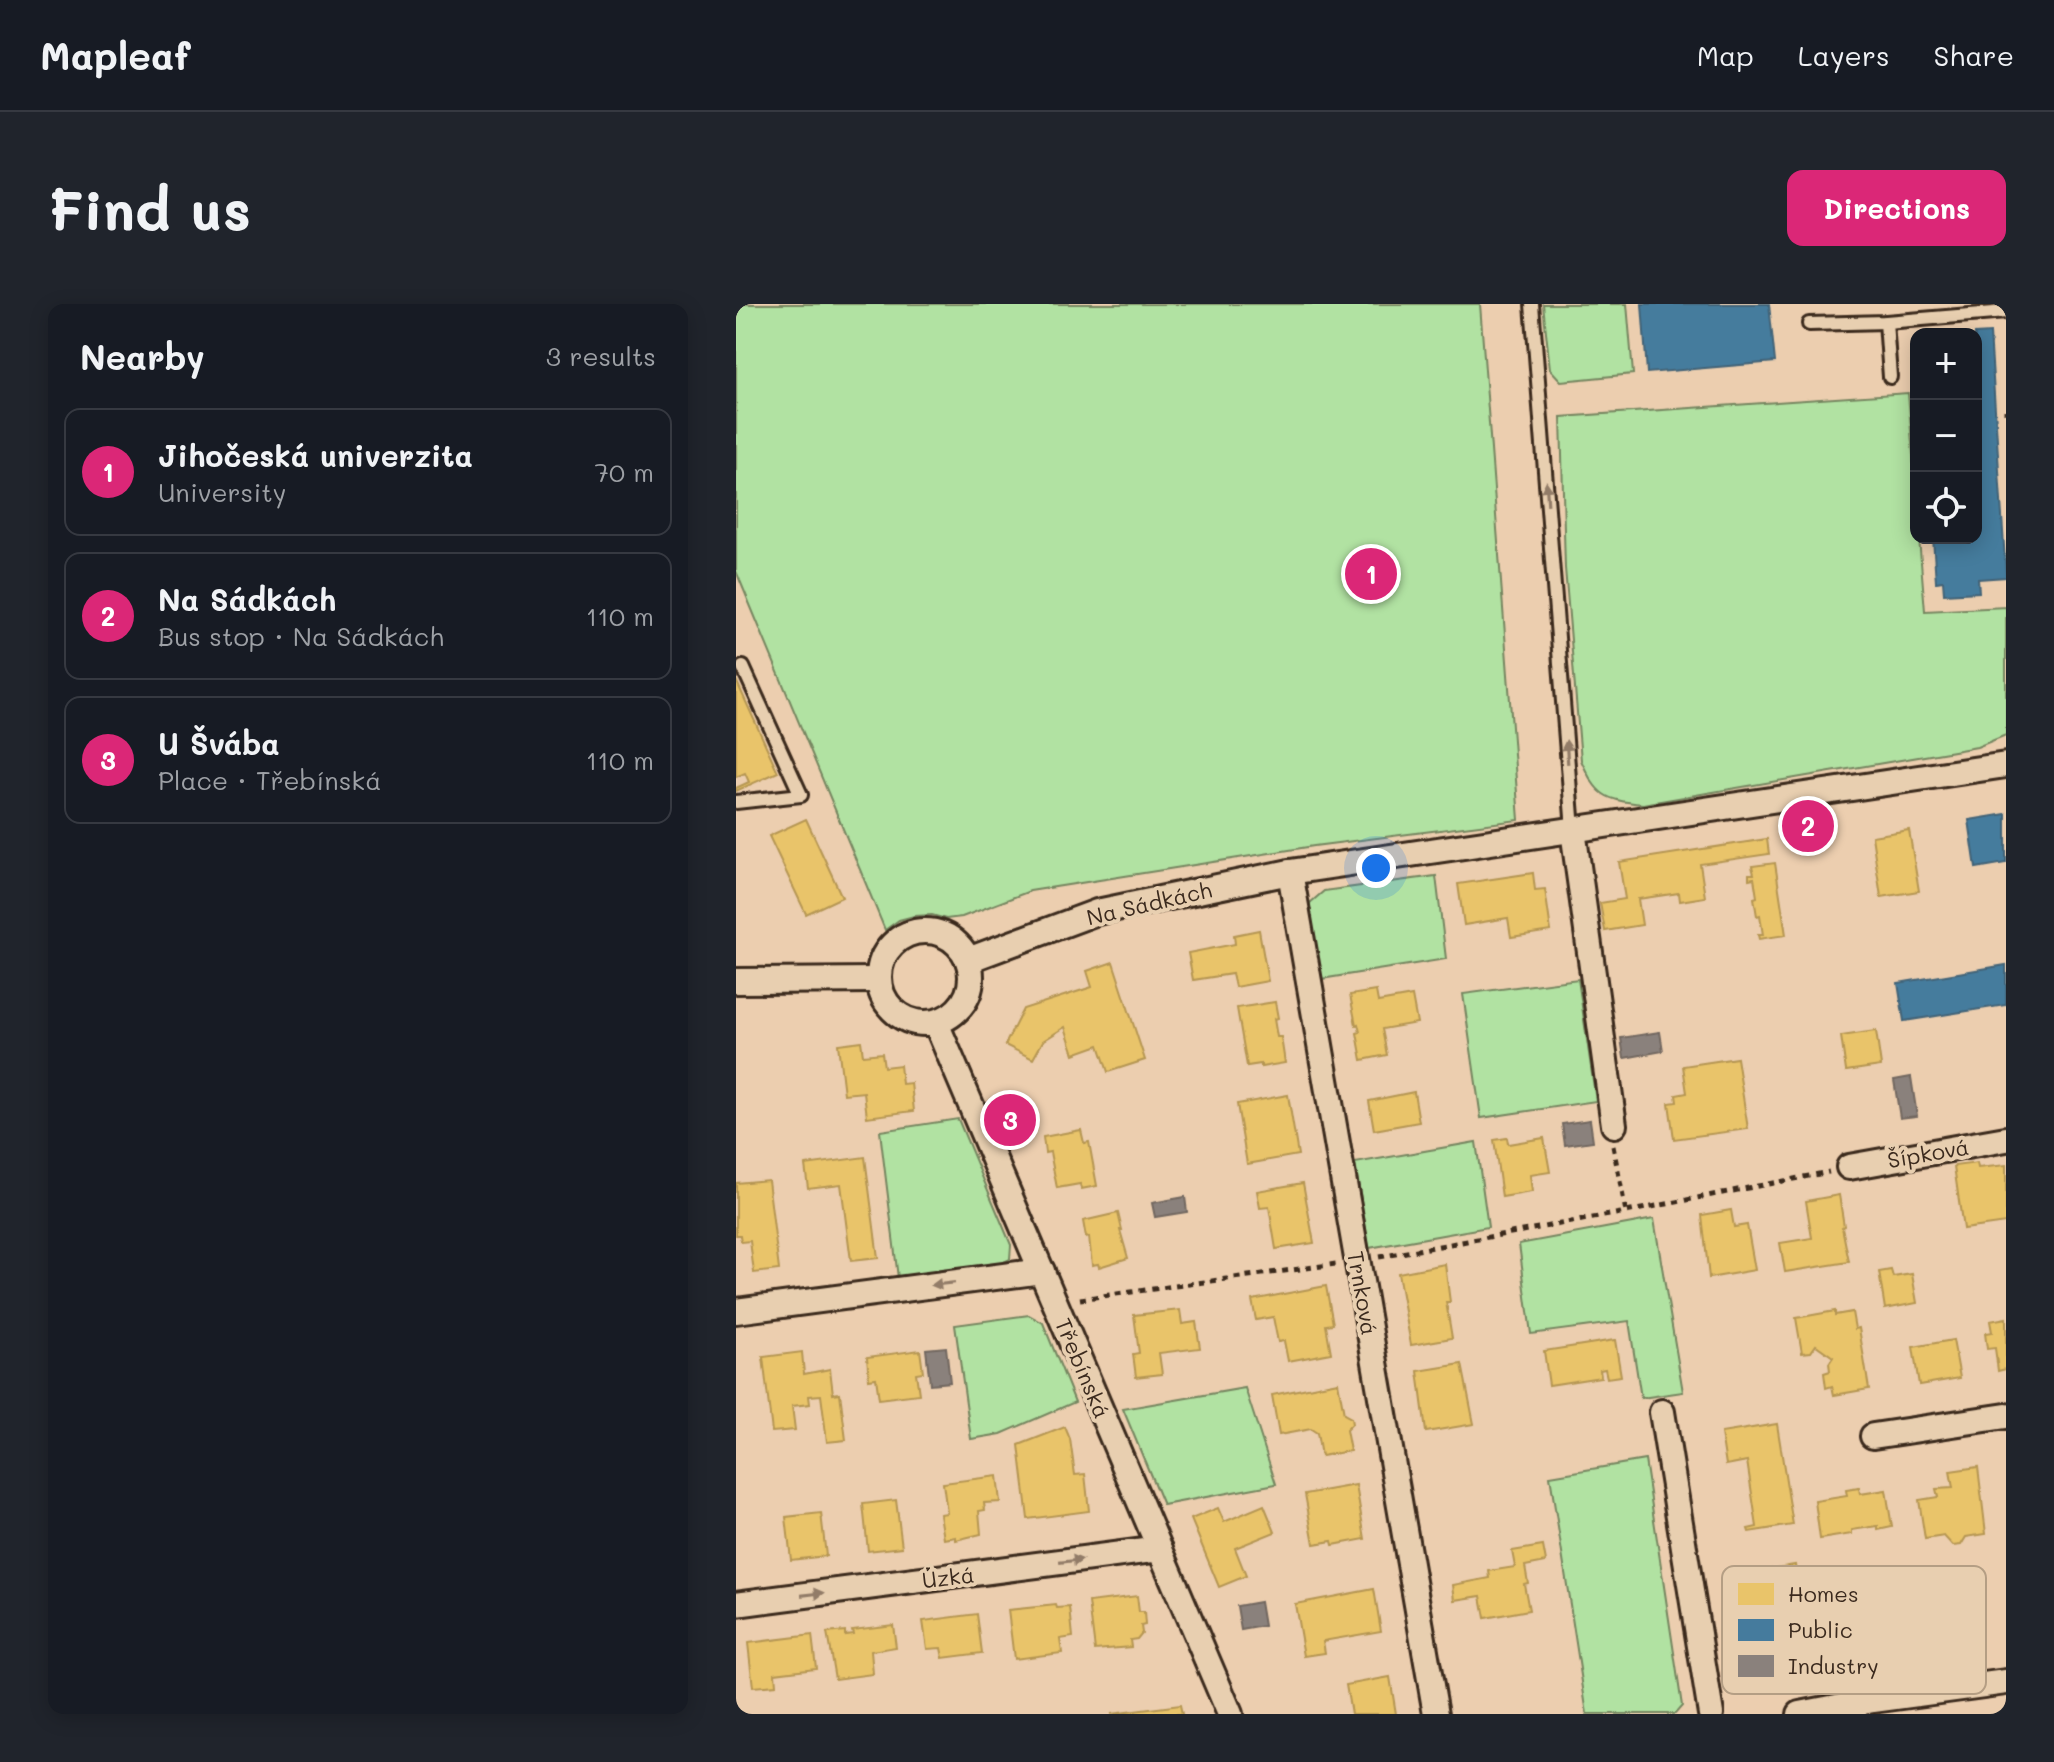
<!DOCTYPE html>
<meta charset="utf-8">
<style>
body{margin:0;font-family:Mali,sans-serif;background:#20242c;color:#f1f3f6}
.controls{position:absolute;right:24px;top:24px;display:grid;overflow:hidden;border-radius:16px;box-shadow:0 4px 20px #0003}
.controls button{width:72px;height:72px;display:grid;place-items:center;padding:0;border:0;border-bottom:2px solid #363941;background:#171b24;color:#f1f3f6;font:40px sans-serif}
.you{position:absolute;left:640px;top:564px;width:28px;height:28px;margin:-20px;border:6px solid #fff;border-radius:50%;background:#1a73e8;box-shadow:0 0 0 12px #1a73e833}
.badge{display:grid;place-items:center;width:52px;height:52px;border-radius:50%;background:#db2777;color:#fff;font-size:26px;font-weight:700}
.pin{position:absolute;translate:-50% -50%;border:4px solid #fff;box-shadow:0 2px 8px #0006}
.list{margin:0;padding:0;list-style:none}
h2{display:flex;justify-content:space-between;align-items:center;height:104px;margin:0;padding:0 32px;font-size:34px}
h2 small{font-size:26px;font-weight:400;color:#9ea1a6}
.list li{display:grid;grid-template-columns:52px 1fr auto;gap:24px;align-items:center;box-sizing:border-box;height:128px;margin:0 16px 16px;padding:0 16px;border:2px solid #363941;border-radius:16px}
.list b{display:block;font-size:30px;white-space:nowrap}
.list p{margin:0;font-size:26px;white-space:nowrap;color:#9ea1a6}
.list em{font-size:26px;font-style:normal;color:#9ea1a6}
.icon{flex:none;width:44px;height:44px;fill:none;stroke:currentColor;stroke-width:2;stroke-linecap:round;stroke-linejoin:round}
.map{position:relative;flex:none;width:1270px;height:1410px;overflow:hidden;border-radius:16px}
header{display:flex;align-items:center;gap:48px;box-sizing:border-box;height:112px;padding:0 40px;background:#171b24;border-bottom:2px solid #363941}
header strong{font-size:38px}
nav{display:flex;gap:44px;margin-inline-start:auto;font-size:28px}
.intro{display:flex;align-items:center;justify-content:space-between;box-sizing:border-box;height:192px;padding:0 48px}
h1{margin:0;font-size:56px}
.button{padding:20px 36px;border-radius:16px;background:#db2777;color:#fff;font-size:28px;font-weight:700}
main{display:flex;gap:48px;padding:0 48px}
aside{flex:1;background:#171b24;border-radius:16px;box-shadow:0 4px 20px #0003}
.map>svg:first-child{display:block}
.green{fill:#b1e2a2;stroke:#768660;stroke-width:2}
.homes{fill:#e9c46a;stroke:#b59653;stroke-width:2}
.public{fill:#457b9d;stroke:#426377;stroke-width:2}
.industry{fill:#8a817c;stroke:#726760;stroke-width:2}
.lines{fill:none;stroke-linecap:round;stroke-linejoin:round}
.lane-casing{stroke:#3b2a1e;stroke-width:18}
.street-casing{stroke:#3b2a1e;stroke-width:30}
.path{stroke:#3b2a1e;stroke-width:5;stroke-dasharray:6 6;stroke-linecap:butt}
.lane{stroke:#e8cfb0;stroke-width:12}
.street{stroke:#e8cfb0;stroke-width:24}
.oneway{fill:#927c67}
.labels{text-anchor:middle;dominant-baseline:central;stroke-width:8;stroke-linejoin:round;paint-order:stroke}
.street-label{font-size:22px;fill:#3b2a1e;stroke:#e8cfb0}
.key{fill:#e8cfb0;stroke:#b49e84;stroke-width:2}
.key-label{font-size:22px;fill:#3b2a1e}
</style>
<header>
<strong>Mapleaf</strong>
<nav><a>Map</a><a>Layers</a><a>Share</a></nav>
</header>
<div class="intro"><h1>Find us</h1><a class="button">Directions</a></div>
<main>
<aside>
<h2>Nearby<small>3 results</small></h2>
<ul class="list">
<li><span class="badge">1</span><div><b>Jihočeská univerzita</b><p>University</p></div><em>70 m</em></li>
<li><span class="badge">2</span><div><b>Na Sádkách</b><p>Bus stop · Na Sádkách</p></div><em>110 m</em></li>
<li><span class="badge">3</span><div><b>U Švába</b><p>Place · Třebínská</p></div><em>110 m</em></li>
</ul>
</aside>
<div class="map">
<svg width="1270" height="1410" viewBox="0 0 1270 1410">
<rect width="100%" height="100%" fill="#ecceaf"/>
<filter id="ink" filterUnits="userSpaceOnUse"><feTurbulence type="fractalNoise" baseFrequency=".0125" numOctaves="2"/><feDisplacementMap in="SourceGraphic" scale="16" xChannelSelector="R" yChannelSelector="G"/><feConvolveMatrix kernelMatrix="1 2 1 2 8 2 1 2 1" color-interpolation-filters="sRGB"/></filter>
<g filter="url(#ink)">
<g class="green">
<polygon points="0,0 744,0 783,516 578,542 294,587 226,613 210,615 196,611 178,612 163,616 149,626 0,267"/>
<polygon points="807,0 891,0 897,70 825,77 814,65"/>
<path d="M1172,89l8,100v45h3l6,73 81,-4v128l-29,12 -334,57c-39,-4 -46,-8 -62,-44l-16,-192 -4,-151z"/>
<polygon points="700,572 710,655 585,675 574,616 574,599 588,587"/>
<polygon points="842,675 860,797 745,814 727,690"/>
<polygon points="222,815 275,941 274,955 261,962 162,974 144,827"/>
<polygon points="740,838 752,923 633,944 619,859"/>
<polygon points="918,915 947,1088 905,1094 893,1017 795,1030 783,940"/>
<polygon points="293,1011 307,1019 339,1098 265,1130 235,1135 219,1021"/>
<polygon points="509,1084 540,1180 427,1201 387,1105"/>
<polygon points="909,1156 946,1402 939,1410 851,1410 814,1172"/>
</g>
<g class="homes">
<polygon points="0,376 42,468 0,487 0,484 13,478 9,469 0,473"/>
<polygon points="70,515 106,593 70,610 33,532"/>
<polygon points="1173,526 1183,587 1145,593 1136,532"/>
<polygon points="1031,535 1033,550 964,560 969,593 944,597 943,589 902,595 906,621 869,627 864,599 889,595 883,558"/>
<polygon points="1039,559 1050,631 1023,635 1022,631 1027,631 1024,611 1021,612 1018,594 1021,593 1018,574 1013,575 1013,570 1018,570 1016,562"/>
<polygon points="797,569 799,586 809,585 815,627 775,633 772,614 728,621 722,580"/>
<polygon points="523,626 532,677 499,683 496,670 457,676 452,649 499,640 498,631"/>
<polygon points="377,658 409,756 372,768 363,741 338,750 329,723 307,737 297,755 269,741 287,705 356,683 351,667"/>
<polygon points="640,687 642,698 676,692 681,719 646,725 651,751 626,756 621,729 624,728 622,720 620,721 614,691"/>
<polygon points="539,698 542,714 538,715 541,733 545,733 549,759 525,763 525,760 511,762 501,704"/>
<polygon points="1140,727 1145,762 1110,767 1105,732"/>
<polygon points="125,737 127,751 146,749 148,763 164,761 166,780 175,779 178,807 131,813 128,788 108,790 102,740"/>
<polygon points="1001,754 1012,825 938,835 933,799 941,798 940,791 951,789 947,762"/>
<polygon points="678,788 683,818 638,826 633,797"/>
<polygon points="552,791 562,851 511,860 501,800"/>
<polygon points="277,805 283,822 271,827 264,810"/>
<polygon points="345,826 348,839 353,838 361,882 345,885 344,880 321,884 314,848 309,849 307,833"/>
<polygon points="771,834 772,840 808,834 814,868 794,871 796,888 766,893 758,836"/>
<polygon points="129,853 142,954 115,957 105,880 72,884 69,861"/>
<polygon points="1241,859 1242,864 1270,861 1270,919 1227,925 1218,862"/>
<polygon points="32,876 43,966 18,969 14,937 5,938 4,931 0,931 0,879"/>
<polygon points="567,879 578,939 540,945 533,903 524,904 521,887"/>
<polygon points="1103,891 1108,922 1106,923 1113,958 1049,968 1044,939 1076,934 1070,897"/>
<polygon points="995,906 998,923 1011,921 1019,966 973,974 966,911"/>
<polygon points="382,909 386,926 384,926 392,954 363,963 362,960 356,961 353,933 350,934 347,917"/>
<polygon points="709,960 714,998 710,998 716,1034 675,1041 662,969"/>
<polygon points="1155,966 1157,973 1176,970 1181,999 1149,1005 1143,968"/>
<polygon points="590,982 597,1020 590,1021 595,1049 552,1057 548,1037 542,1038 537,1013 520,1016 516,996"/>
<polygon points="444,1006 446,1020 460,1018 464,1044 423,1049 426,1070 400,1073 397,1050 403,1049 398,1011"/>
<polygon points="1099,1007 1099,1011 1116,1008 1119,1025 1123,1024 1133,1085 1098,1091 1096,1082 1090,1084 1088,1069 1094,1067 1093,1059 1097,1053 1080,1041 1075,1048 1066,1049 1060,1014"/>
<polygon points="1270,1014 1270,1065 1262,1067 1259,1044 1251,1045 1249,1029 1256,1028 1254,1017"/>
<polygon points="879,1036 885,1072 871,1074 869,1065 864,1066 865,1073 813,1081 808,1047"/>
<polygon points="1217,1036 1224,1074 1183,1081 1177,1043"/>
<polygon points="184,1046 187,1068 180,1069 183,1090 143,1095 140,1074 133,1075 131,1053"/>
<polygon points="66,1048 68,1070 94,1065 97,1090 104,1089 110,1136 91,1138 85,1091 73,1092 74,1100 56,1102 59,1126 36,1128 27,1053"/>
<polygon points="726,1060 738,1120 690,1128 682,1067"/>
<polygon points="602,1078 608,1110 615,1114 616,1120 610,1126 614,1147 585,1152 581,1129 575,1125 543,1131 536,1091"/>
<polygon points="1041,1120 1057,1221 1013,1228 1012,1225 1021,1223 1011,1157 990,1161 985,1129"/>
<polygon points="329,1123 334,1135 339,1171 349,1170 353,1207 292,1215 283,1141"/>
<polygon points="1242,1163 1250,1230 1230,1233 1225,1241 1217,1242 1208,1232 1189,1235 1183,1196 1202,1193 1200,1185 1217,1184 1214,1167"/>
<polygon points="261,1172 264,1198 248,1199 249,1206 243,1207 245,1230 220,1236 220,1233 208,1235 204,1210 211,1209 207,1179"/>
<polygon points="620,1181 629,1235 597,1241 596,1237 578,1240 569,1190"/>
<polygon points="1123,1184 1124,1190 1150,1186 1156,1223 1142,1226 1142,1222 1116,1226 1116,1230 1084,1235 1079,1197 1111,1192 1110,1186"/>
<polygon points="160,1196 166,1243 132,1247 127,1200"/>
<polygon points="528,1201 539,1228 499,1244 510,1272 483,1283 455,1215 482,1204 488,1218"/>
<polygon points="85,1209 90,1252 55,1256 50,1213"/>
<polygon points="807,1242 810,1258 789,1262 792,1279 788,1280 793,1306 749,1314 745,1292 719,1296 717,1281 754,1274 753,1267 779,1263 776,1247"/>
<polygon points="1059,1261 1072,1341 1014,1350 999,1271"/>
<polygon points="638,1285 645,1327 587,1337 589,1349 568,1352 559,1300"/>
<polygon points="401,1292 403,1308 408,1308 409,1321 405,1322 406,1329 401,1335 394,1336 395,1343 359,1346 353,1298"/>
<polygon points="320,1301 321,1304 334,1303 337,1333 324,1335 326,1349 278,1355 272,1306"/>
<polygon points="241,1310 246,1349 207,1354 205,1344 191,1345 187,1317"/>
<polygon points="157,1321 160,1343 135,1347 137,1370 99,1375 91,1329 109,1327 109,1331 117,1330 116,1326"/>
<polygon points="76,1331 80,1364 39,1369 40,1381 17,1383 12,1339"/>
<polygon points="654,1373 660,1410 615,1410 610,1381"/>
<polygon points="444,1401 446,1410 375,1410"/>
</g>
<g class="public">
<polygon points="906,0 1033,0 1039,58 911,69"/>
<polygon points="1254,29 1270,273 1242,275 1243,288 1208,290 1207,277 1200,278 1197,234 1240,234 1239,30"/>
<polygon points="1270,510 1270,559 1240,564 1233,516"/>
<polygon points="1270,661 1270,701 1168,717 1162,679"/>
</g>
<g class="industry">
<polygon points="924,728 927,747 888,754 885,734"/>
<polygon points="1175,773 1181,812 1164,814 1158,776"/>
<polygon points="854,816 857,837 829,841 826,820"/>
<polygon points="449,893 451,908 419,913 416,899"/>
<polygon points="210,1043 214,1078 194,1080 190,1045"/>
<polygon points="524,1298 528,1322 505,1326 501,1302"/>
</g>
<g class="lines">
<g class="lane-casing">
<g id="lane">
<polyline points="796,0 837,526"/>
<polyline points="1150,18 1154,73"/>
<polyline points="1073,20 1150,18 1270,8"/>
<polyline points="0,498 65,491 7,363"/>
</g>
</g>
<g class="street-casing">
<g id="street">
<polyline points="837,526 878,821"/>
<polyline points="554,568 700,1410"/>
<circle cx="189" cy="673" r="46"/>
<polyline points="232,656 361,608 554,568 1270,461"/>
<polyline points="0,677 142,676"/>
<polyline points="200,719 494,1410"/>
<polyline points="1113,863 1270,835"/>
<polyline points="0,1007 306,967"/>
<polyline points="926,1108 975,1410"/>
<polyline points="1137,1132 1270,1112"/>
<polyline points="0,1300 424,1245"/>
<polyline points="1064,1410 1137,1396 1270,1378"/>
</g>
</g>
<g class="path">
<polyline points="1270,106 1270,109"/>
<polyline points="877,842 890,908"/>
<polyline points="643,953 890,908 1093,868"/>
<polyline points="344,995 600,960"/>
</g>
<use href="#lane" class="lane"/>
<use href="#street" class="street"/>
</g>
<defs><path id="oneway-solid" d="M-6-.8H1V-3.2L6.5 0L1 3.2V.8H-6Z" transform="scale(2)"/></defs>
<g class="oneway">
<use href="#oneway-solid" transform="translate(811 189) rotate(-94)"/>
<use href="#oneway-solid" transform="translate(831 448) rotate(-94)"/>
<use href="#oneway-solid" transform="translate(207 980) rotate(173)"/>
<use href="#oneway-solid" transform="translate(335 1257) rotate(-7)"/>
<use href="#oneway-solid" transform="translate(77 1290) rotate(-7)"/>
</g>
</g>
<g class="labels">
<g class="street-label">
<text transform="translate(413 599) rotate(-13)">Na Sádkách</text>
<text transform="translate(1192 849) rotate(-10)">Šípková</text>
<text transform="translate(627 989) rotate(80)">Trnková</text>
<text transform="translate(347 1064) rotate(67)">Třebínská</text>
<text transform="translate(212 1273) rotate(-7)">Úzká</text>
</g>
</g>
<rect x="986" y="1262" width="264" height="128" rx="12" class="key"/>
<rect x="1002" y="1279" width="36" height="22" fill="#e9c46a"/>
<rect x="1002" y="1315" width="36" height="22" fill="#457b9d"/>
<rect x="1002" y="1351" width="36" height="22" fill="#8a817c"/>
<g class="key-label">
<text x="1052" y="1298">Homes</text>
<text x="1052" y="1334">Public</text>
<text x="1052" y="1370">Industry</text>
</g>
</svg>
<div class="controls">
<button>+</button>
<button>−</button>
<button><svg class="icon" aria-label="locate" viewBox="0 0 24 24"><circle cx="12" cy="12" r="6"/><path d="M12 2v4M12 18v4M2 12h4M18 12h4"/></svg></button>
</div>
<div class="you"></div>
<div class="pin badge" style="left:635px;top:270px">1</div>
<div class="pin badge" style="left:1072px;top:522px">2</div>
<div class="pin badge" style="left:274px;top:816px">3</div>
</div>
</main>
